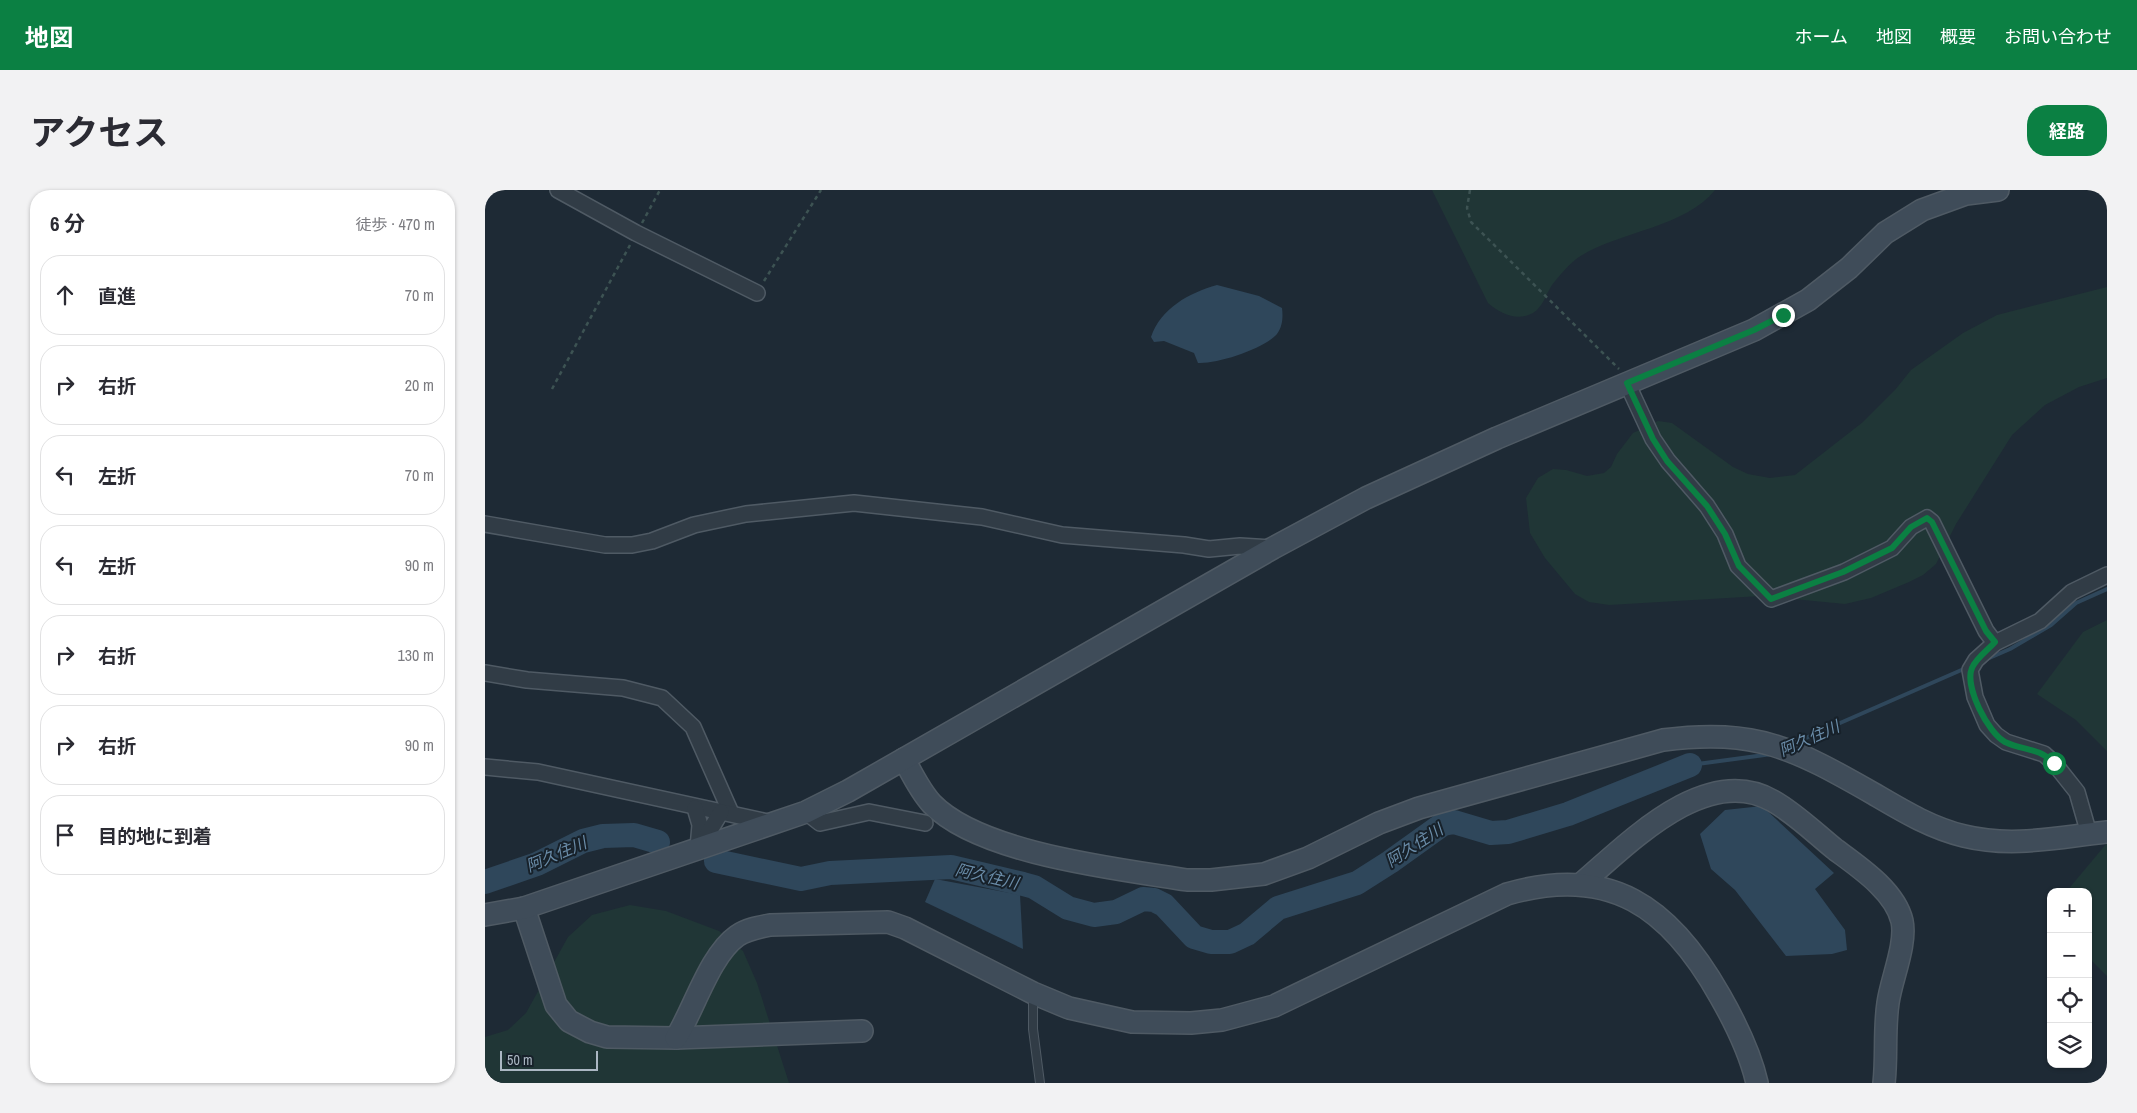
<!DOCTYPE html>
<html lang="ja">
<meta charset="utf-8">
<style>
body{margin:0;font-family:"Archivo Narrow","Noto Sans JP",sans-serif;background:#f2f2f3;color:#2b2b33}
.controls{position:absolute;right:15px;bottom:15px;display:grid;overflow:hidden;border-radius:10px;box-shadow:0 1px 4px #0004}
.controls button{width:45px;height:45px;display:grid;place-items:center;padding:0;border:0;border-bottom:1px solid #e1e1e2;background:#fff;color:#2b2b33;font:25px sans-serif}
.scale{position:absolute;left:15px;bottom:12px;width:98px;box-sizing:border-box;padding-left:5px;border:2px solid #abb7c3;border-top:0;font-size:14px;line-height:18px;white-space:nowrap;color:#abb7c3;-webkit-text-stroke:4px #17212a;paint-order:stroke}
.stop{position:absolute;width:15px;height:15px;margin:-11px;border:4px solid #0b8043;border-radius:50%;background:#fff}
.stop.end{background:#0b8043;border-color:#fff;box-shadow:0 1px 5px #0008}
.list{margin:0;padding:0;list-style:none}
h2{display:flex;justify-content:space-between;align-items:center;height:65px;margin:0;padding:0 20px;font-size:21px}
h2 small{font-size:16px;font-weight:400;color:#7c7c81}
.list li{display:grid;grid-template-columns:32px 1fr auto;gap:15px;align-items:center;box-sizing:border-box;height:80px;margin:0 10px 10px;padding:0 10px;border:1px solid #e1e1e2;border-radius:20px}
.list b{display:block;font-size:19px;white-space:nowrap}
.list em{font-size:16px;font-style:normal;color:#7c7c81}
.icon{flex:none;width:28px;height:28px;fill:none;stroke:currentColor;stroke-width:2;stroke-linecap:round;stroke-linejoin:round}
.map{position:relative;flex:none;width:1622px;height:893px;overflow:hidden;border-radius:20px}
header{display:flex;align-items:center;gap:30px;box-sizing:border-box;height:70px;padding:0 25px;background:#0b8043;color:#fff}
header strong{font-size:24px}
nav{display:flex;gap:28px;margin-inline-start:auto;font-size:18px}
.intro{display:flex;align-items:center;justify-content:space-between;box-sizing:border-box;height:120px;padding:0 30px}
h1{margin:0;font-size:35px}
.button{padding:12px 22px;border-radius:20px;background:#0b8043;color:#fff;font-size:18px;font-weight:700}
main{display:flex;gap:30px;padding:0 30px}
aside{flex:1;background:#fff;border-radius:20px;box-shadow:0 1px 4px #0004}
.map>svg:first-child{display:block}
.green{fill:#203636}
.water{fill:#2f475b}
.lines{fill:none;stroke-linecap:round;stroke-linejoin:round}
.stream{stroke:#2f475b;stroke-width:4}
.river{stroke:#2f475b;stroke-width:24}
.lane-casing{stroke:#4f5a64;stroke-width:10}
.street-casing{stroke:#4f5a64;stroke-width:18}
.secondary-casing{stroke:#4f5a64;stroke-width:24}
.path{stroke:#3d5353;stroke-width:2.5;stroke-dasharray:4 4;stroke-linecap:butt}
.lane{stroke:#313c46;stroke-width:8}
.street{stroke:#313c46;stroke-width:15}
.secondary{stroke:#3f4c59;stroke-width:21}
.route{stroke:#0b8043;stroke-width:6}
.labels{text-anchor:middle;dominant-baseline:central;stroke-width:4;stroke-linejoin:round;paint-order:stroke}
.water-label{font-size:16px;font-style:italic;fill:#6a8ca8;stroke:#17212a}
</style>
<header>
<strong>地図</strong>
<nav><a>ホーム</a><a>地図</a><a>概要</a><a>お問い合わせ</a></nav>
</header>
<div class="intro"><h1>アクセス</h1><a class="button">経路</a></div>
<main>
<aside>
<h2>6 分<small>徒歩 · 470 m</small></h2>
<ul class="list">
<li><svg class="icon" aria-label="ahead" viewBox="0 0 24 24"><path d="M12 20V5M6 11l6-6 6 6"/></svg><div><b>直進</b></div><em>70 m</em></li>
<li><svg class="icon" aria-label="right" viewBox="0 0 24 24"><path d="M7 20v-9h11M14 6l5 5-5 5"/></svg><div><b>右折</b></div><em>20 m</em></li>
<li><svg class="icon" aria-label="left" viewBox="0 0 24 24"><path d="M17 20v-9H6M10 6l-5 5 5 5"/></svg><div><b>左折</b></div><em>70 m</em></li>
<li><svg class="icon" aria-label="left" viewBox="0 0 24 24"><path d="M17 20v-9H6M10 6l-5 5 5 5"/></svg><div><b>左折</b></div><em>90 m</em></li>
<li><svg class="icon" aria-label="right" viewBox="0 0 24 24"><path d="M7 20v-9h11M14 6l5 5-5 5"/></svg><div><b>右折</b></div><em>130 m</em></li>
<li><svg class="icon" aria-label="right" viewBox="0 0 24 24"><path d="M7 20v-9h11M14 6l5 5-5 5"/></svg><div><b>右折</b></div><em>90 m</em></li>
<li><svg class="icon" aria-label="arrive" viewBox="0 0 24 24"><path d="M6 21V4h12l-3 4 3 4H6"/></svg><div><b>目的地に到着</b></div></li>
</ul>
</aside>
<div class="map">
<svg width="1622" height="893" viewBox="0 0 1622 893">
<rect width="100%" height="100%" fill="#1e2a35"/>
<g class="green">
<path d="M947,0h283c-30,38 -96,41 -136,67 -9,6 -20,19 -27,28 -6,9 -9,22 -19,28 -17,9 -33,0 -45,-10z"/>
<polygon points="1622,97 1622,188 1594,197 1560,215 1527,245 1471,334 1451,374 1438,385 1424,392 1386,408 1360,414 1276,406 1124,415 1104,412 1090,404 1060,368 1045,343 1041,308 1053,288 1068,279 1081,280 1102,286 1119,283 1126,277 1132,264 1148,243 1173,231 1187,233 1248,277 1263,284 1285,288 1310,285 1378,232 1410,200 1426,180 1478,143 1512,125"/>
<polygon points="1622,430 1622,561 1591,530 1552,504 1598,442"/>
<polygon points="1622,653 1622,786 1603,767 1603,702 1581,702"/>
<polygon points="145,715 181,721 234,741 258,761 272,793 304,893 0,893 0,847 23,840 41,823 83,747 107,725"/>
</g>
<g class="water">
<path d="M732,95l42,11 23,12c1,8 1,18 -5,26 -13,15 -59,30 -79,29l-4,-10 -30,-12 -10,1 -3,-5c10,-29 38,-44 66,-52z"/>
<polygon points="1277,616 1349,683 1330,699 1360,740 1362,760 1347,764 1301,766 1250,700 1226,679 1215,644 1240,620"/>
<polygon points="450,689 535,705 538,759 440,712"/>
</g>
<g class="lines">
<g class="stream">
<polyline points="1502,469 1525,459 1566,435 1591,413 1622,399"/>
<polyline points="1307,554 1481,478"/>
<polyline points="1205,575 1287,564"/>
</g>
<g class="river">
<polyline points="231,671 316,689 345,683 466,677 538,694 549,697 583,718 609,725 631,722 658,709 669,710 679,715 709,747 726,752 745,752 762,744 793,718 872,693 905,672 958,634 969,632 1006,643 1023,642 1083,624 1205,575"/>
<polyline points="0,692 52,674 98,651 118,646 149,645 173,652"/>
</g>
<g class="lane-casing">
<polyline id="lane" points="548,805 548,839 555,893"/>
</g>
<g class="street-casing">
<g id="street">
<polyline points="73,0 151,43 272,103"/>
<polyline points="1142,193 1168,249 1183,271 1222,316 1240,344 1253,376 1286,409 1359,382 1407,358 1426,337 1442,328 1447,332 1501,441 1510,453"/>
<polyline points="0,334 120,355 147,355 167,351 209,335 261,324 369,313 497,327 577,345 699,355 724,359 755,356 788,358"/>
<polyline points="0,483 42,490 138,498 177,508 208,537 246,623"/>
<polyline points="0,577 53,582 287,633"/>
<polyline points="210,618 215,635 213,658"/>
<polyline points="321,622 335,633 384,622 440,633"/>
<polyline points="1604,644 1592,602 1569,573 1559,564 1521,552 1511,545 1502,535 1490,507 1485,480 1491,470 1510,453 1555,431 1587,402 1622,385"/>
<polyline points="213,660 236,622"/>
</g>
</g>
<g class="secondary-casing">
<g id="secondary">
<path d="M419,569c8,15 16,32 28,45 49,50 187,65 255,76h24l53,-6 44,-16 71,-35 40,-15 244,-68c94,-12 132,9 211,54 29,17 57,34 90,42 49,12 94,1 143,-4"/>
<path d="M1096,694c47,-40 125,-122 192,-83 23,13 43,33 63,49 23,17 59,41 66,71 5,23 -11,59 -14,82 -4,27 -1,54 -4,80"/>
<polyline points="39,718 71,815 84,831 105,842 122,847 191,848 377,841"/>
<polyline points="0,725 39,718 321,622 363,601 788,358 881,308 1012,248 1269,140 1323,110 1364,78 1400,43 1437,20 1481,4 1513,0"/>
<path d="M191,848c18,-29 34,-83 61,-102 10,-7 22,-9 33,-11l118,-3 17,6 128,65 36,15 63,14 59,1 31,-3 52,-14 233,-112c103,-30 163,13 213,102 16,28 30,56 37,87"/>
</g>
</g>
<g class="path">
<polyline points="985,0 982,18 986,32 1134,179"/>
<polyline points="157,33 175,0"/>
<polyline points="279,91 336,0"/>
<polyline points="67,199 145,55"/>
</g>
<use href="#lane" class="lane"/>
<use href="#street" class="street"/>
<use href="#secondary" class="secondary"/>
</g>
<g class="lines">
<path class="route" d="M1298,125l-29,15 -127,53 26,56 14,22 40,45 18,28 14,32 32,33 72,-27 49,-24 19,-21 16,-9 5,4 54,109 9,11c-7,8 -19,16 -23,26 -8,18 16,65 33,74 19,9 33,5 49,21"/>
</g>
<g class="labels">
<g class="water-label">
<text transform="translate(1324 548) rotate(-24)">阿久住川</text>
<text transform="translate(929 655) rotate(-33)">阿久住川</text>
<text transform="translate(71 664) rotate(-23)">阿久住川</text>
<text transform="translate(502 686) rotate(13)">阿久住川</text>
</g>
</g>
</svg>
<div class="controls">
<button>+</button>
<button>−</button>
<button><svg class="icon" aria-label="locate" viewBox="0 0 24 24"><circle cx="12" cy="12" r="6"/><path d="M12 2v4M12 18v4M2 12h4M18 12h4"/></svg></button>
<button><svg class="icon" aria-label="layers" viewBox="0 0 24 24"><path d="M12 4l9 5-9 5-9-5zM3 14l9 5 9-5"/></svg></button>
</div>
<div class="scale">50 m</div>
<div class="stop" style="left:1569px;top:573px"></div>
<div class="stop end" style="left:1298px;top:125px"></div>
</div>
</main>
